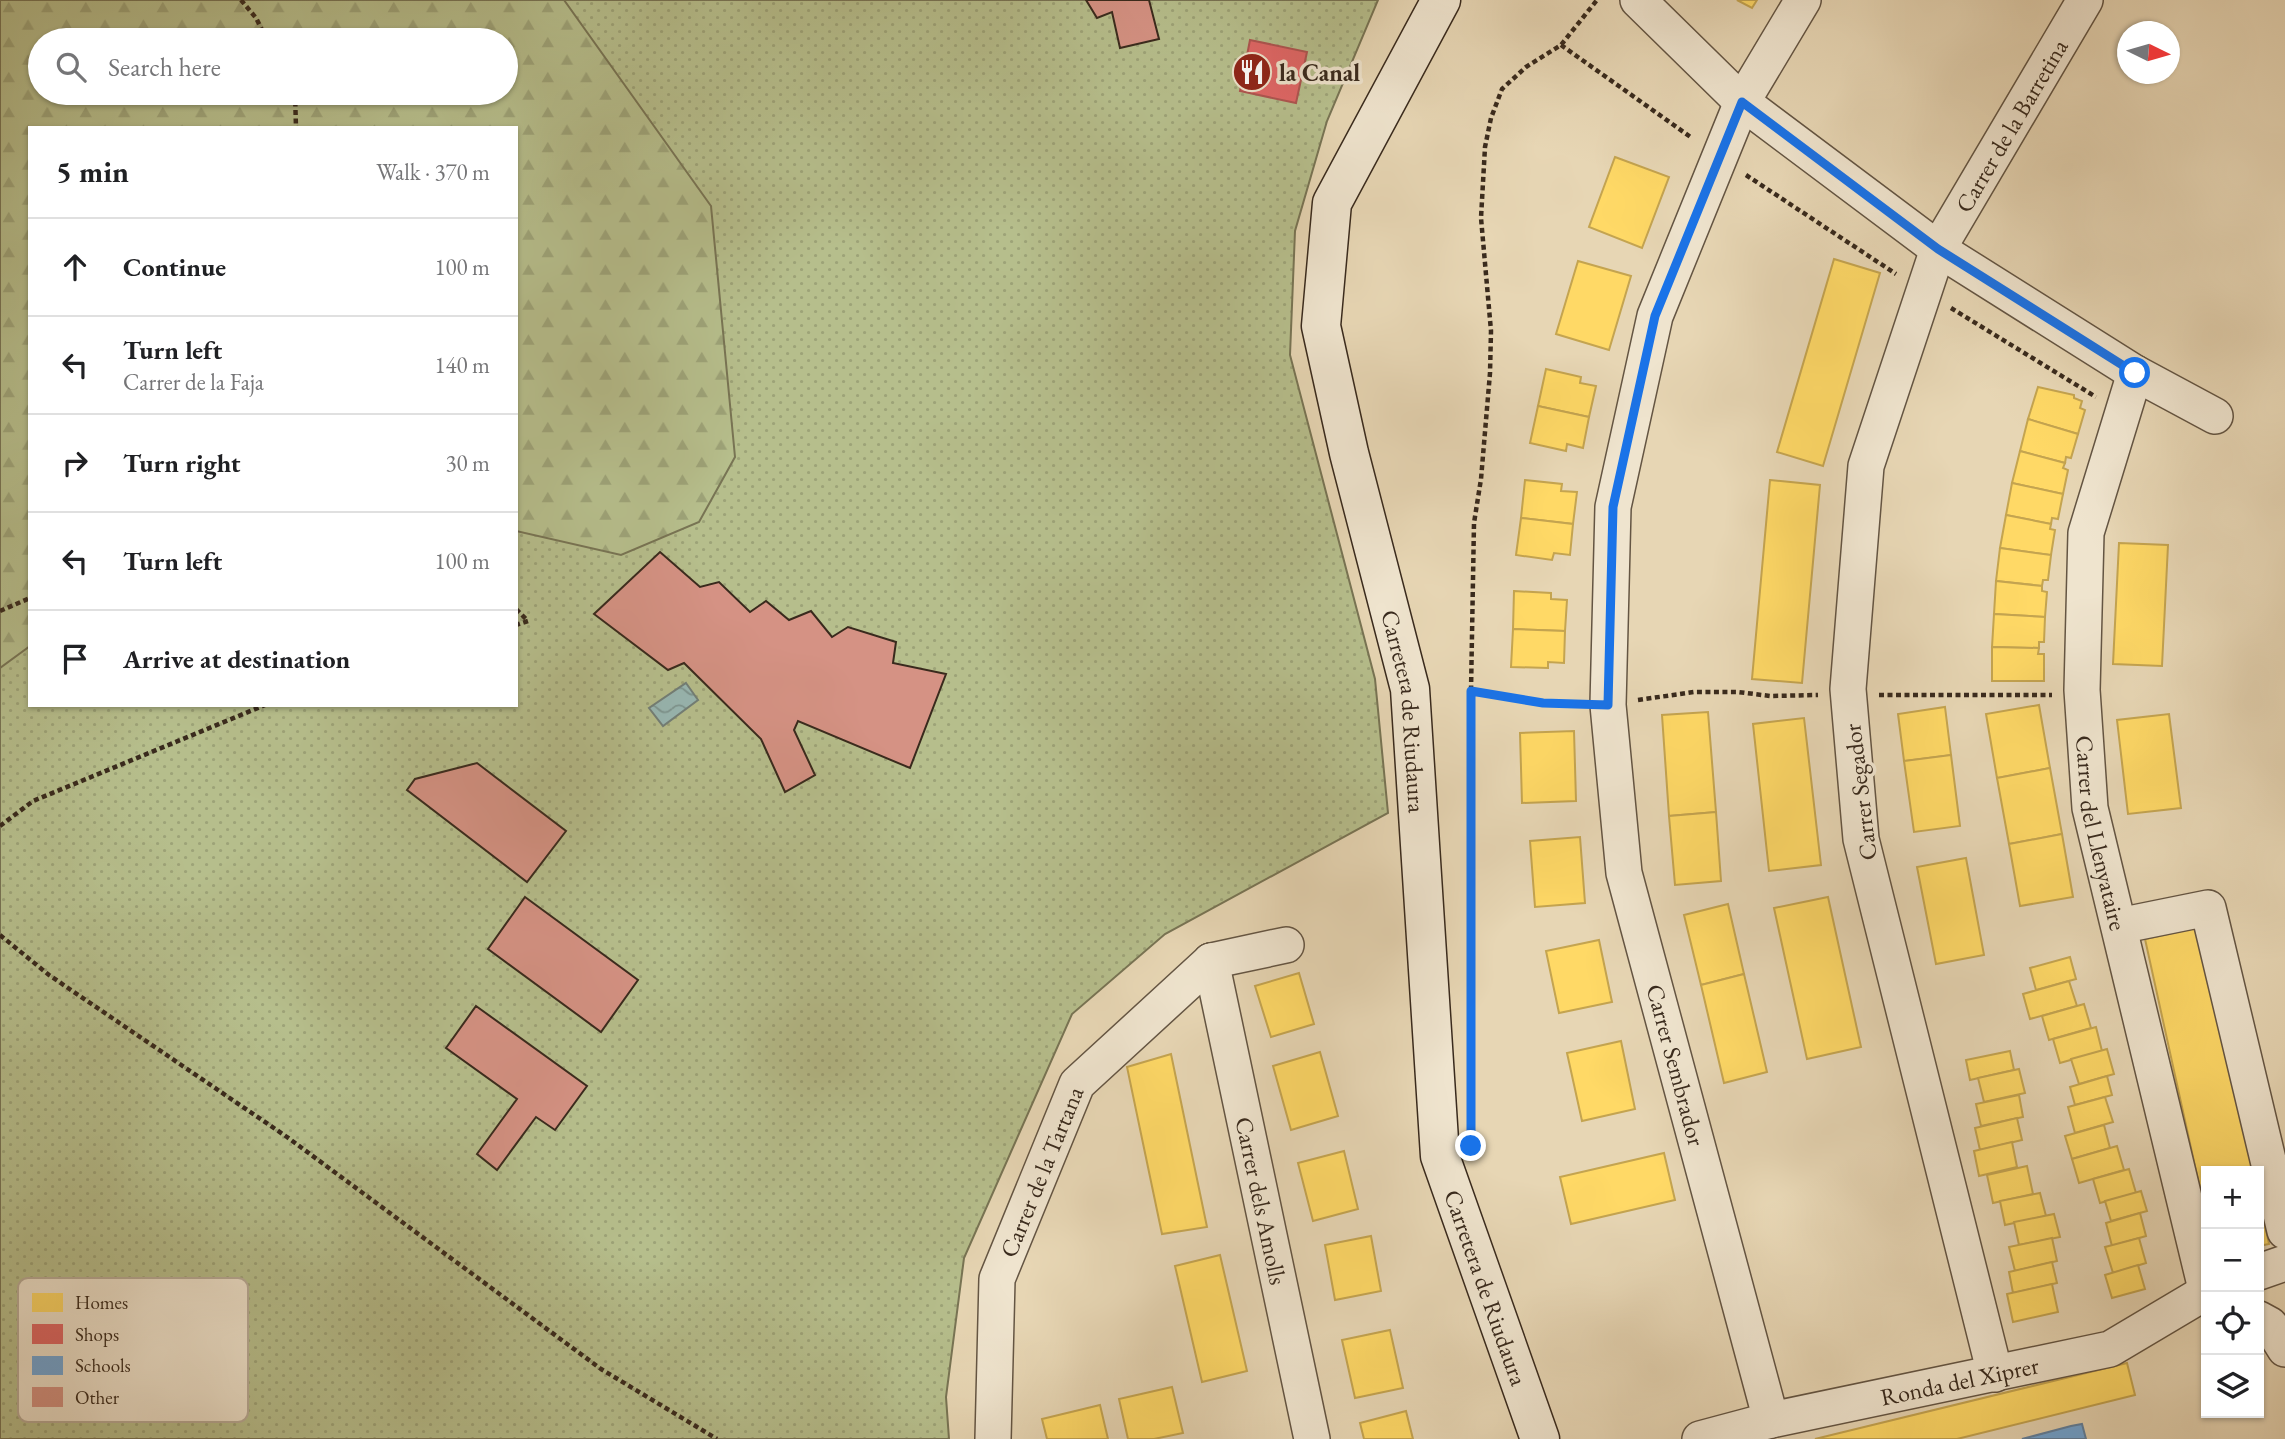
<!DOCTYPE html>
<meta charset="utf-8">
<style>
body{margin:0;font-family:"EB Garamond",serif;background:#f6f6f6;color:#202124}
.controls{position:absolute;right:21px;bottom:21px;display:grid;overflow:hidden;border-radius:0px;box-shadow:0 2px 5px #0004}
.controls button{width:63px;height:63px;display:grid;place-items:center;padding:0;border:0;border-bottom:2px solid #e0e0e0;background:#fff;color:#202124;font:35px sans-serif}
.compass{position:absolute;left:2117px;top:21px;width:63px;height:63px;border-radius:50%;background:#fff;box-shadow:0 2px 5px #0004;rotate:95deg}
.stop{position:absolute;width:21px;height:21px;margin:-16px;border:5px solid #1a73e8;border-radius:50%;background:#fff}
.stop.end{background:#1a73e8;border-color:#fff;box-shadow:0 2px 7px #0008}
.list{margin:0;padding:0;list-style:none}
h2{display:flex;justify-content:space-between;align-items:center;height:91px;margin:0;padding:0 28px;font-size:30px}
h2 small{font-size:23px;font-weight:400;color:#757577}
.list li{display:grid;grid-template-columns:46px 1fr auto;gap:21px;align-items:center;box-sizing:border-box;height:98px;padding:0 28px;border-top:2px solid #e0e0e0}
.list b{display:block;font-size:26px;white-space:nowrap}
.list p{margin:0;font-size:23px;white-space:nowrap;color:#757577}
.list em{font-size:23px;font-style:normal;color:#757577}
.icon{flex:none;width:38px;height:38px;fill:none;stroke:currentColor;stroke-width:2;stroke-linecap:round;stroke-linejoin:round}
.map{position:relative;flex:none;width:2285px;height:1439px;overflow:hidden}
.search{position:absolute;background:#fff;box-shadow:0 2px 5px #0004;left:28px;top:28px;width:490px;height:77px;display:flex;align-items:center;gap:18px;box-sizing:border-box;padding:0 24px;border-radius:38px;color:#757577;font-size:26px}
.panel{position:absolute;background:#fff;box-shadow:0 2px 5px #0004;left:28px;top:126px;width:490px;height:581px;border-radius:0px}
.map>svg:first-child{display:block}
.grass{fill:url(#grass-dots);stroke:#787454;stroke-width:2;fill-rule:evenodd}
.forest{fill:url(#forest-firs);stroke:#787454;stroke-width:2;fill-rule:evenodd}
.water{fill:url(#water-waves);stroke:#727f78;stroke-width:2}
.homes{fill:#ffd966;stroke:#c4a450;stroke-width:2}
.shops{fill:#e06666;stroke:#ae5450;stroke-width:2}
.schools{fill:#6fa8dc;stroke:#5f82a3;stroke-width:2}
.building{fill:#d59284;stroke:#392a1d;stroke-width:2}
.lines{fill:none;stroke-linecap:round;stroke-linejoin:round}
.street-casing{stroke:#645543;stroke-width:38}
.secondary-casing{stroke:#392a1d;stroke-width:41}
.path{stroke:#392a1d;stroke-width:4.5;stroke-dasharray:5 3.5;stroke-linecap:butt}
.street{stroke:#efe4ce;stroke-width:35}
.secondary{stroke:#efe4ce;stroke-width:38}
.route{stroke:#1a73e8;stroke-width:9}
.labels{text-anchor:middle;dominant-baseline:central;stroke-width:7;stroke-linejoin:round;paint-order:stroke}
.poi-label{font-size:24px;font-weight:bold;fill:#392a1d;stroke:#efe4ce;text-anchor:start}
.street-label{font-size:24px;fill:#392a1d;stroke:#efe4ce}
.key{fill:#efe4ce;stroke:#b8ac99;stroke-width:2}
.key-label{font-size:19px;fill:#392a1d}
</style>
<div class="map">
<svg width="2285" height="1439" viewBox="0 0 2285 1439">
<defs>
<pattern id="grass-dots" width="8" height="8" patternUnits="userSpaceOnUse" patternTransform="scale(1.75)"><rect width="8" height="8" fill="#b6be8c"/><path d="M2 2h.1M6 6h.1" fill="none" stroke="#9da378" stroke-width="1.8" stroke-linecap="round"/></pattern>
<pattern id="forest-firs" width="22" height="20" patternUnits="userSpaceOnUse" patternTransform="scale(1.75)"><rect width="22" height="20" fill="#b6be8c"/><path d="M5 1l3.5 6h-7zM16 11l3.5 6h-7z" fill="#9da378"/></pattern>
<pattern id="water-waves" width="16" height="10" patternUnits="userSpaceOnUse" patternTransform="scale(1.75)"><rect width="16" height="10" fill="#98b8b4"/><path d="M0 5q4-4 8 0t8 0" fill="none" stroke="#7d9692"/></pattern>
</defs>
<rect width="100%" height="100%" fill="#e7d6b4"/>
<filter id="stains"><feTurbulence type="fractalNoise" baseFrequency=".00286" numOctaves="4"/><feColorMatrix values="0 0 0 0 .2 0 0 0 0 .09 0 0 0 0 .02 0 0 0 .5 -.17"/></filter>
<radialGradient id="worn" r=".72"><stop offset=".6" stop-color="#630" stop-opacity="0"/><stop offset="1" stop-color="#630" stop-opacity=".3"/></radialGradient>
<path class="grass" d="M0,0h1378l-51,121 -32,110 -5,124 85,324 13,134 -223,121 -93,80 -108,244 -18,139 3,42h-949zM40,40h466v53h-466zM30,128h486v577h-486z"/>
<path class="forest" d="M0,0h564l147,206 24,251 -36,65 -78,33 -105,-24v-403h-486v518l-30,22zM40,40h466v53h-466z"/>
<polygon class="water" points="686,683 698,700 663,726 649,708"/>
<g class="homes">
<polygon points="1737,0 1757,0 1752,8"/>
<polygon points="1615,157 1669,177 1642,248 1589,227"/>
<polygon points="1834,259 1880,273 1823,466 1777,452"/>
<polygon points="1578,261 1631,276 1609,350 1556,334"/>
<polygon points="1546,369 1581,377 1580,383 1596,386 1589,417 1538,406"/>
<polygon points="2038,387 2074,395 2074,398 2082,401 2080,408 2085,410 2078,434 2028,419"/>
<polygon points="1538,406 1589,417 1583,448 1567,444 1566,451 1530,443"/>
<polygon points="2028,419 2078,434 2071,458 2066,457 2065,463 2020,451"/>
<polygon points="2020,451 2065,463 2063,468 2068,470 2063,494 2012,483"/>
<polygon points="1525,480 1562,484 1561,491 1577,492 1573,524 1521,518"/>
<polygon points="1770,480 1820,485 1802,683 1752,679"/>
<polygon points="2012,483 2063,494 2058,519 2052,518 2051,524 2006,515"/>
<polygon points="2006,515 2051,524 2050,529 2055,530 2051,555 2000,548"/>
<polygon points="1521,518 1573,524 1570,555 1554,553 1552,560 1516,555"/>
<polygon points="2119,543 2168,545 2162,666 2113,664"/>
<polygon points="2000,548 2051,555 2048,580 2043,580 2042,586 1996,581"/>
<polygon points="1996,581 2042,586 2042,591 2047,592 2045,617 1994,614"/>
<polygon points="1514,591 1551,593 1551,599 1567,600 1565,631 1513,629"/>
<polygon points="1994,614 2045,617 2044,642 2039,642 2039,648 1992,647"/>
<polygon points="1513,629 1565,631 1564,663 1548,662 1548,668 1511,667"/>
<polygon points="1992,647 2039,648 2038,654 2044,654 2044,681 1992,681"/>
<polygon points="2039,705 2050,768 1997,778 1986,714"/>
<polygon points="1945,707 1951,755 1904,761 1898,714"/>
<polygon points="1708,712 1716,812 1669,816 1662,715"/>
<polygon points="2169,714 2181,808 2128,814 2117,720"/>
<polygon points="1804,718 1821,865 1769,871 1753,724"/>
<polygon points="1574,731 1576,801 1522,803 1520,733"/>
<polygon points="1951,755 1960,826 1914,832 1904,761"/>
<polygon points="2050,768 2062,834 2009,844 1997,778"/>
<polygon points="1716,812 1721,881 1675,885 1669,816"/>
<polygon points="2062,834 2073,897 2020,906 2009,844"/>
<polygon points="1580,837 1585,903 1535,907 1530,841"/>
<polygon points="1966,858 1984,955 1936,964 1917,867"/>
<polygon points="1828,897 1861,1047 1807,1059 1774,908"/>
<polygon points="1728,904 1744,974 1701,985 1684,915"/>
<polygon points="2200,927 2253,1171 2206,1171 2206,1216 2145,939"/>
<polygon points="1599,940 1612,1002 1559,1013 1546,951"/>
<polygon points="2070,957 2076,979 2036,990 2030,968"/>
<polygon points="1299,973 1314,1024 1271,1037 1255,986"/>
<polygon points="1744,974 1767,1072 1724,1083 1701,985"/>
<polygon points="2069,981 2077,1006 2030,1019 2023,994"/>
<polygon points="2084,1004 2091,1028 2049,1040 2042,1016"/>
<polygon points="2096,1027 2102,1051 2060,1063 2053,1039"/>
<polygon points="1621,1041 1635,1109 1582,1121 1567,1053"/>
<polygon points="2107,1049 2114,1074 2079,1084 2071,1059"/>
<polygon points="2010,1051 2014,1070 1970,1080 1966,1060"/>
<polygon points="1320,1052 1338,1116 1291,1130 1273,1066"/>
<polygon points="1171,1054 1207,1227 1162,1234 1127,1067"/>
<polygon points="2019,1069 2025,1093 1984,1102 1978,1078"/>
<polygon points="2107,1076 2112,1095 2075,1105 2070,1087"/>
<polygon points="2019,1095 2023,1117 1981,1126 1976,1104"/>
<polygon points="2105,1097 2113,1122 2075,1133 2068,1107"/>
<polygon points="2017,1118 2022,1140 1980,1150 1975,1128"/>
<polygon points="2104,1125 2110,1148 2072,1159 2065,1136"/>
<polygon points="2012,1142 2017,1167 1979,1176 1974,1151"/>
<polygon points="2117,1146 2124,1170 2079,1183 2072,1159"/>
<polygon points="1344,1151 1358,1209 1313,1221 1298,1163"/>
<polygon points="1664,1153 1675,1200 1571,1224 1560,1177"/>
<polygon points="2027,1166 2033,1194 1993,1203 1987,1175"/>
<polygon points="2129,1169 2136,1193 2100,1203 2093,1179"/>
<polygon points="2141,1191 2147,1211 2111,1221 2105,1201"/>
<polygon points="2040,1193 2046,1216 2005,1225 2000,1201"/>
<polygon points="2259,1197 2269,1244 2259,1246"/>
<polygon points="2140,1213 2146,1236 2112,1246 2106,1223"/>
<polygon points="2054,1214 2060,1237 2019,1245 2014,1222"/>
<polygon points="1371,1236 1381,1291 1335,1300 1325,1245"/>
<polygon points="2052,1238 2057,1261 2015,1271 2009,1247"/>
<polygon points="2139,1238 2146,1263 2113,1273 2105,1247"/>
<polygon points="1220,1255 1247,1371 1202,1382 1175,1266"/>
<polygon points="2052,1262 2057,1283 2013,1293 2009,1272"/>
<polygon points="2138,1265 2145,1289 2112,1298 2105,1275"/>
<polygon points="2052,1284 2058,1312 2013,1322 2007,1294"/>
<polygon points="1390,1330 1403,1388 1355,1398 1342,1340"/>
<polygon points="2127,1363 2135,1395 1957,1439 1815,1439"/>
<polygon points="1172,1387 1183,1433 1154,1439 1128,1439 1119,1399"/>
<polygon points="1100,1405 1108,1439 1047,1439 1042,1419"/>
<polygon points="1406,1411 1413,1439 1364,1439 1360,1423"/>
</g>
<polygon class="shops" points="1250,40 1307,52 1296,103 1240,91"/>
<polygon class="schools" points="2082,1424 2086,1439 2022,1439 2071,1426"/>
<g class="building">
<polygon points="1086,0 1149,0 1159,39 1120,48 1112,12 1097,18"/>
<polygon points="660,552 700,587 719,582 750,612 766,601 789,620 811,611 832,637 848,627 896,642 893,663 946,674 910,768 798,721 794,730 815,775 785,792 761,739 684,663 668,670 594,614"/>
<polygon points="477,763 566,831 527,882 407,790 415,779"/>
<polygon points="525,897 638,980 601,1032 488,949"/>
<polygon points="476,1006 587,1086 555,1130 536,1117 497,1170 477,1154 517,1099 446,1048"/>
</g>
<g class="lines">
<g class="street-casing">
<g id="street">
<polyline points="1638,0 1742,102 1938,249 2135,373 2215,416"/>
<path id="s1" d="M2135,373l-49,160 -4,157 8,118 116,481"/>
<polyline points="2119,926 2208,908 2285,1231"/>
<path id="s2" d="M1211,961l101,478"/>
<polyline points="1211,961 1286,945"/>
<polyline points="2259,1272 2285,1263"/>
<polyline points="2259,1319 2270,1325 2285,1349"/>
<path id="s3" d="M1995,1374l-134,-535 -13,-150 18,-223 72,-217 147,-249"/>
<polyline points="1771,1420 1624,873 1608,705 1613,507 1655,316 1742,102 1803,0"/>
<path id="s4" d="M993,1439l4,-160 80,-195 134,-123"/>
<path id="s5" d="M1700,1439l71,-19 339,-71 96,-57"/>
</g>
</g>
<g class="secondary-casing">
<g id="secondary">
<path id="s6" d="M1441,0l-109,203 -11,123 28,127 61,236 30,467 100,283"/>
</g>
</g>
<g class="path">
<polyline points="241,0 256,18 267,40"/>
<polyline points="1561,45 1692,138"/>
<polyline points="295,93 296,128"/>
<polyline points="1746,175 1896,274"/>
<polyline points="1951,308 2096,397"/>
<polyline points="516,609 528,621 516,625"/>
<polyline points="0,611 30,598"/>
<polyline points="1471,691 1543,703 1577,705"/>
<polyline points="1879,695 2052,695"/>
<polyline points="1638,700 1694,692 1738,692 1770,696 1818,695"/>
<polyline points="0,826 33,801 265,705"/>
<polyline points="0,935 49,975 287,1137 601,1369 717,1439"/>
<polyline points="1471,1056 1471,691 1474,523 1481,479 1490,373 1491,331 1481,218 1485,147 1491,118 1502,89 1526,67 1561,45 1597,0"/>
</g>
<use href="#street" class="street"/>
<use href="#secondary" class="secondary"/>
</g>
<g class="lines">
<polyline class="route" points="1471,1146 1471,691 1543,703 1608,705 1613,507 1655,316 1742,102 1938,249 2135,373"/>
</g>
<defs>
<g id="restaurant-disc" transform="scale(2.0125)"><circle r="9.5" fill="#8f2418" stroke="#efe4ce"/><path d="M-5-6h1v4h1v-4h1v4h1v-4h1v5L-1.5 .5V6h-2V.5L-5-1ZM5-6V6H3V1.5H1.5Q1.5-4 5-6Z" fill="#fff"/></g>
</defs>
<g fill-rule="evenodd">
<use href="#restaurant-disc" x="1252" y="72"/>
</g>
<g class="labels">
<g class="poi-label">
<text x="1279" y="72">la Canal</text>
</g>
<g class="street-label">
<text stroke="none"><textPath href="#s3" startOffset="1298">Carrer de la Barretina</textPath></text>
<text stroke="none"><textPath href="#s6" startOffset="749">Carretera de Riudaura</textPath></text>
<text transform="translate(1860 792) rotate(-97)">Carrer Segador</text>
<text stroke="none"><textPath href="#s1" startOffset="469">Carrer del Llenyataire</textPath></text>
<text transform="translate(1676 1065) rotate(75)">Carrer Sembrador</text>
<text stroke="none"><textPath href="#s4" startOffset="276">Carrer de la Tartana</textPath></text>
<text stroke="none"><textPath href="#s2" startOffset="245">Carrer dels Amolls</textPath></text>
<text stroke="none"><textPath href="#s6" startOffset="1335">Carretera de Riudaura</textPath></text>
<text stroke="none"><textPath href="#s5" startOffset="266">Ronda del Xiprer</textPath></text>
</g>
</g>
<rect x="18" y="1278" width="230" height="144" rx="10" class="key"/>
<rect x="32" y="1293" width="31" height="19" fill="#ffd966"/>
<rect x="32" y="1324" width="31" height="20" fill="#e06666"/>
<rect x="32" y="1356" width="31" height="19" fill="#6fa8dc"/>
<rect x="32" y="1387" width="31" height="20" fill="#d59284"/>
<g class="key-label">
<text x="75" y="1309">Homes</text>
<text x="75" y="1341">Shops</text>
<text x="75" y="1372">Schools</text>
<text x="75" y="1404">Other</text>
</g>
<rect width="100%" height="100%" filter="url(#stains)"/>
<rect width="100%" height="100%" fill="url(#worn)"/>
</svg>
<div class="controls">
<button>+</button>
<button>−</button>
<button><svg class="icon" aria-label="locate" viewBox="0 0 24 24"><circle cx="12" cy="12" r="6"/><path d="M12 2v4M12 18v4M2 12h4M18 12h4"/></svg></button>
<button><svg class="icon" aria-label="layers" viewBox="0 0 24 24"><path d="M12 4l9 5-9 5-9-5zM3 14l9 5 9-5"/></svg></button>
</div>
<svg class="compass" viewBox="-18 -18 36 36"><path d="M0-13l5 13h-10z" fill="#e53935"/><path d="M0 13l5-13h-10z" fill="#757577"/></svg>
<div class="stop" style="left:2135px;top:373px"></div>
<div class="stop end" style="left:1471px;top:1146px"></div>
<div class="search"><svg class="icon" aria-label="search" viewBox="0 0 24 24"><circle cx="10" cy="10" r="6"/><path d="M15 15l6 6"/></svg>Search here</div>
<section class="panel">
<h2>5 min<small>Walk · 370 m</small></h2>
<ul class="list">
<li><svg class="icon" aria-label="ahead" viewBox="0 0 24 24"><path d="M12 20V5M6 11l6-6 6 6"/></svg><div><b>Continue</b></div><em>100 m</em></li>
<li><svg class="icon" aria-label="left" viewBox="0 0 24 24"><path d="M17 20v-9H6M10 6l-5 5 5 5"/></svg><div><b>Turn left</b><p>Carrer de la Faja</p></div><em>140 m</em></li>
<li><svg class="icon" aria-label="right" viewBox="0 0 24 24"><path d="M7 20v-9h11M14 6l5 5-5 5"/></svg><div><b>Turn right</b></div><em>30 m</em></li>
<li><svg class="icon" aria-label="left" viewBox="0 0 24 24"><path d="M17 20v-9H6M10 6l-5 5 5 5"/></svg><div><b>Turn left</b></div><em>100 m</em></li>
<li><svg class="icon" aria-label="arrive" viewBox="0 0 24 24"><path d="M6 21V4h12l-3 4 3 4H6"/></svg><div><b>Arrive at destination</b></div></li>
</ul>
</section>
</div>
